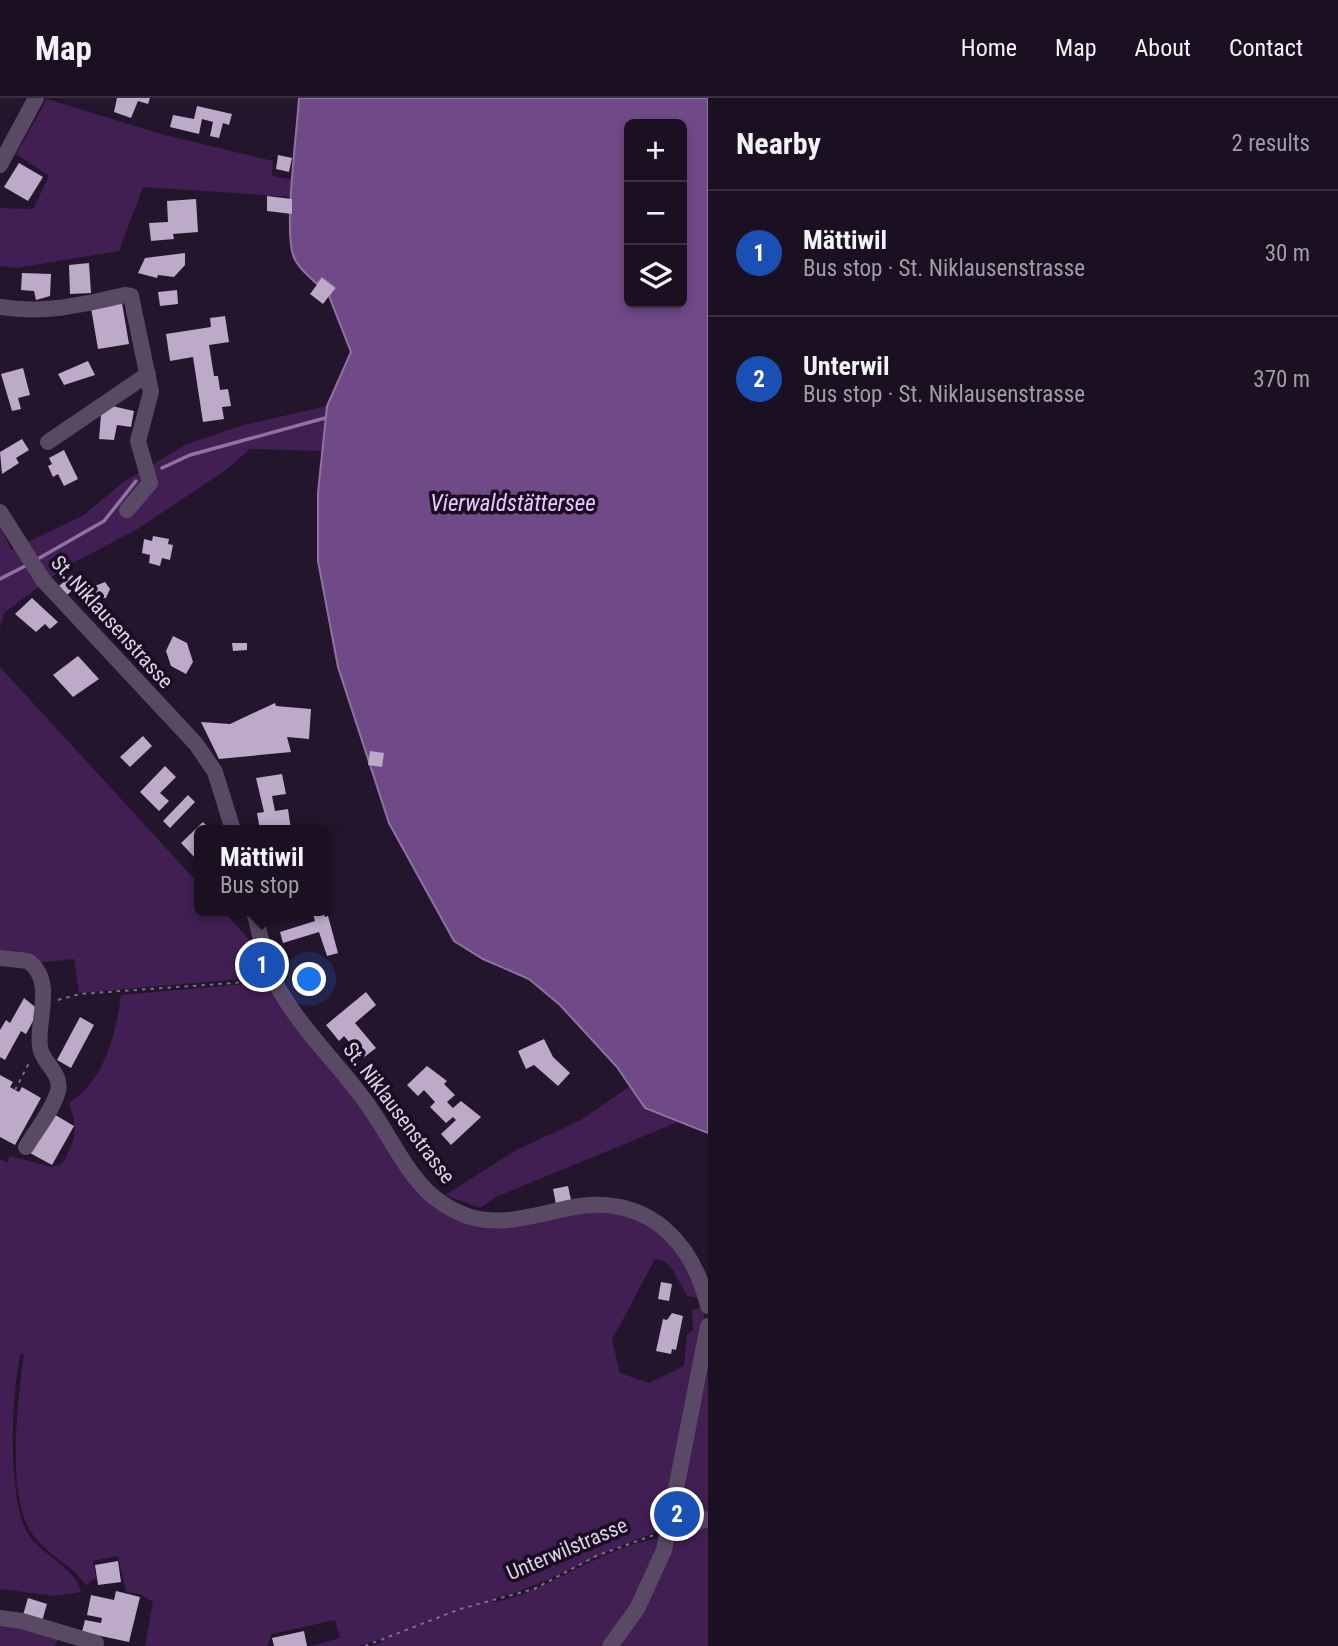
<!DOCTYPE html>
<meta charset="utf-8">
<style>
body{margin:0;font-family:"Roboto Condensed",sans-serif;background:#271e2e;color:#f1f3f6}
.controls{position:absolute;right:21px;top:21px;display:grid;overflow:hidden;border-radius:10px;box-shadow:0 4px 10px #0003}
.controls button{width:63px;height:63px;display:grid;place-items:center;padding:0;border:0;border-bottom:2px solid #38303f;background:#1a1021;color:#f1f3f6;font:35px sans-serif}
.you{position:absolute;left:310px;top:882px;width:24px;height:24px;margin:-18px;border:5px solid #fff;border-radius:50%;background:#1a73e8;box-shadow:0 0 0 10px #1a73e833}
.badge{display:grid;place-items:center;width:46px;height:46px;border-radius:50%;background:#caba3a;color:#fff;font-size:23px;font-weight:700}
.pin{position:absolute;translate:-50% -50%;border:4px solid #fff;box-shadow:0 2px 7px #0006}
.popup{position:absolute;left:194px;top:727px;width:136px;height:91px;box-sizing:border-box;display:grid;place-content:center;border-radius:10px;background:#1a1021;filter:drop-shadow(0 2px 5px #0005);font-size:23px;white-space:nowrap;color:#9f9da5}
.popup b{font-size:26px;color:#f1f3f6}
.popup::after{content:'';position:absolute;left:50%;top:100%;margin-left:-14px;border:14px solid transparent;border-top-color:#1a1021}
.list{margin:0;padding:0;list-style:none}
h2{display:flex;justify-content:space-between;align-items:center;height:91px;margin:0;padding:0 28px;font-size:30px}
h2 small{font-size:23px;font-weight:400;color:#9f9da5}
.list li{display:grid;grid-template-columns:46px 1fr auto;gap:21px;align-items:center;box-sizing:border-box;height:126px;padding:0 28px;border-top:2px solid #38303f}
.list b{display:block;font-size:26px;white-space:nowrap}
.list p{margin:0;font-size:23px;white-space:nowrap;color:#9f9da5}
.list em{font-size:23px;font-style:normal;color:#9f9da5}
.icon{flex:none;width:38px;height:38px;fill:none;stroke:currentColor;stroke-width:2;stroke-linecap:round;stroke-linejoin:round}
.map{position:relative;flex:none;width:708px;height:1548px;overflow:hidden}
header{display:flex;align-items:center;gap:42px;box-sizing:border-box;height:98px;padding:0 35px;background:#1a1021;border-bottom:2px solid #38303f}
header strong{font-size:33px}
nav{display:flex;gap:38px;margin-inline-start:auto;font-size:24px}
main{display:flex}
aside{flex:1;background:#1a1021}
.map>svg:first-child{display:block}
.green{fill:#411f53}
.water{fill:#704987;stroke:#9072a2;stroke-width:2;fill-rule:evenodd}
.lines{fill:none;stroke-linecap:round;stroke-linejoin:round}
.stream{stroke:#9072a2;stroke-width:3.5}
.building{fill:#bcaac8}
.path{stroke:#7c7084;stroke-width:2;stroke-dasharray:3.5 5;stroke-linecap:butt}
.minor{stroke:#5a4964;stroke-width:16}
.labels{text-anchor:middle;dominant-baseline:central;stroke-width:7;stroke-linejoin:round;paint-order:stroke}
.street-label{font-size:21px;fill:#dcd2e2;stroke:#1a0c22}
.water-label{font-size:23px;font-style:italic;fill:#eac8ff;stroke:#1a0c22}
</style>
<header>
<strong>Map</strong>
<nav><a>Home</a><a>Map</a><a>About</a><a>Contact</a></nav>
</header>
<main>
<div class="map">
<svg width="708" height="1548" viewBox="0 0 708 1548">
<rect width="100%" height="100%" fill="#23152c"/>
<g class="green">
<polygon points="47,1 161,36 273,63 272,78 294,82 292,99 143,89 119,153 16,170 0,168 0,110 33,111 49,78 16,56"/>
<polygon points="327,308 322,353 250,351 226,372 136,432 65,469 4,515 0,530 0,428 11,452 84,417 122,385 185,347 240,328"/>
<polygon points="0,569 199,786 199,813 223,813 257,850 265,879 79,895 74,861 36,865 0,857"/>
<path d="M268,884l84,107 55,89 22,25 17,12 31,10 128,-15 31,7 42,31 22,50 -13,-2c-9,-14 -14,-36 -32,-37l-43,81 8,33 29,10 35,-17 3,-32 6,-4 -1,-19 6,-3 6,3v19l-40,196 -5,5c-57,19 -108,53 -166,68v4c58,-13 105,-54 163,-64l3,1c-3,40 -33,75 -55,106h-233l12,-4 -2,-3 -23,7h-47l29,-8 -5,-18 -63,14 -5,12h-122l8,-44 -13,-8 -14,-2 -8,-36 -25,5 3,17 -10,7c-15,-21 -41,-31 -55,-53 -25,-38 -13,-134 -7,-178l-3,-1c-10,39 -15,154 10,185 13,17 47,33 50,54l-27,4 -54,-7v-430l7,4 3,-7 41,11 11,-3c14,-24 16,-35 7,-61 35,-21 47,-69 52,-108z"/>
<polygon points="630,988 645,1010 678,1024 496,1099 480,1110 445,1097 518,1051 581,1022"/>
<polygon points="708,1271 708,1419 685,1422 678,1415"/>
<polygon points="708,1425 708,1548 618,1548 672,1441 679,1435"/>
<polygon points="0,1523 59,1538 55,1548 0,1548"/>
</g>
<path class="water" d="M299,0h409v1035l-63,-25 -28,-41 -57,-62 -31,-26 -46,-20 -29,-18 -65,-118 -51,-156 -20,-106v-68l9,-87 24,-54 -22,-56 6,-8 -13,-10 -5,6c-8,-8 -20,-17 -24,-29 -9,-28 4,-123 6,-157zM629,26h53v179h-53z"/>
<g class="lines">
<g class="stream">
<polyline points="162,370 190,357 325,320"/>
<polyline points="36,462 104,423 136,383"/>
<polyline points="0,481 29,466"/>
</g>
</g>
<g class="building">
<polygon points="117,0 150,0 148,6 138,3 131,20 114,14"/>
<polygon points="197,8 232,16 229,27 223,25 219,40 210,38 213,24 202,21 199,36 170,29 173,17 194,21"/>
<polygon points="278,57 292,60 289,74 276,71"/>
<polygon points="19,65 43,79 28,103 4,89"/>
<polygon points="267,98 292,101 292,116 267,113"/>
<polygon points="196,101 198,134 173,136 174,141 151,143 149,125 168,124 167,103"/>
<polygon points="185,155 185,167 174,179 158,177 157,180 138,175 145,160"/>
<polygon points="89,165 91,195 70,196 69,167"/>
<polygon points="22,175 51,176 50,198 36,202 34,193 21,192"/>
<polygon points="322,180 335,190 323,206 310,196"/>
<polygon points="177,192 178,206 160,208 158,194"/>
<polygon points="122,205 129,246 98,251 91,210"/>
<polygon points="225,218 229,244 209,247 214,278 218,278 220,292 228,291 231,308 222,309 224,321 203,324 193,259 170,263 166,236 211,229 210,220"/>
<polygon points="88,263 95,277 64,287 58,276"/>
<polygon points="23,270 30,297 18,300 21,311 12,313 1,276"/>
<polygon points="112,308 134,313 131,329 117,327 114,342 99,341 101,317"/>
<polygon points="22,341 29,352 16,360 19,365 2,376 0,354"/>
<polygon points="64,352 78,381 64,388 58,376 53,379 48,368 52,366 49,360"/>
<polygon points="153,438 169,441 168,446 173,447 170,462 162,460 160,468 149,465 150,457 142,455 144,441 152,443"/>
<polygon points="72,477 79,486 67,497 59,488"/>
<polygon points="105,484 110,491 106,500 86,499 85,492"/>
<polygon points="32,500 58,524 50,531 45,526 36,534 15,516"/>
<polygon points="173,538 187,545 193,564 186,576 171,568 166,553"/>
<polygon points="232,545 247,545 247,552 233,553"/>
<polygon points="78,558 99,581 73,599 53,577"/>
<polygon points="275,605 276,608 311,611 309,641 287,639 291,654 219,661 201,624 230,626"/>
<polygon points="143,638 152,648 130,669 120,659"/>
<polygon points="370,653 384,655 382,669 368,667"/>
<polygon points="165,668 176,679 160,695 169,703 159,713 140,694"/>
<polygon points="282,676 286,696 272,698 275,713 288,711 291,732 260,732 257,715 264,714 256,680"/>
<polygon points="188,697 195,704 170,730 163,723"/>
<polygon points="203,724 210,732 199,732 197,762 181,745"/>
<polygon points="323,813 325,819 328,818 338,855 327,858 319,834 283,845 280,834 315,823 313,816"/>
<polygon points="366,894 376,907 355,925 376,950 363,960 344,938 339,943 326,927"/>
<polygon points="24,900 39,912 26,936 21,933 5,962 0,959 0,932 6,922 10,925"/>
<polygon points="80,919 94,927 71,970 57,962"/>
<polygon points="544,941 553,959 570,975 558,988 534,967 526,971 518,953"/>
<polygon points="427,968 447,983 444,986 455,997 447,1004 453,1010 461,1003 481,1019 451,1047 441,1036 456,1022 453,1019 446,1025 430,1009 435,1004 424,992 418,998 407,987"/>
<polygon points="0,977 13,984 10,989 15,992 19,994 22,989 41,1000 15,1047 0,1039"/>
<polygon points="52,1015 74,1028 52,1067 30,1055"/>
<polygon points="568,1088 571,1102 556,1106 553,1091"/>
<polygon points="661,1184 672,1186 669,1203 658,1201"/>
<polygon points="672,1215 683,1218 676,1252 672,1251 671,1256 656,1253 663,1221 667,1222"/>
<polygon points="118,1463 121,1484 98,1487 95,1467"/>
<polygon points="116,1493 140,1499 129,1544 82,1534 85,1522 101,1525 102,1520 87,1517 91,1497 114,1502"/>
<polygon points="28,1500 47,1506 42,1523 23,1517"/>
<polygon points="304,1533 307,1548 274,1548 272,1540"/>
</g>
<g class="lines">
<g class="path">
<polyline points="58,902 80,896 261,883"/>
<polyline points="15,992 30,963"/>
<polyline points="365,1548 460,1511 534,1491 596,1458 654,1437"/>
</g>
<g class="minor">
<polyline points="0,67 36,0"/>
<path d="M0,209c44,7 82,-2 125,-12l6,1 20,96 -13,49 12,42 -23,27"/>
<polyline points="48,344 148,276"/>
<polyline points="0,414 43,482 196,646 215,674 233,732"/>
<path d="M254,813c7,27 12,56 26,80 24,41 61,76 88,114 20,28 36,64 61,88 9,8 19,15 31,20 38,18 81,-1 120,-7 70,-9 113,37 128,100"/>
<path d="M0,860l28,3c28,20 8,59 12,86 2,16 22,25 18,44 -5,19 -22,39 -32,56"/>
<polyline points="668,1433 708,1421"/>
<polyline points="0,1520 22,1523 96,1545"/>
<polyline points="610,1548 637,1511 664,1452 708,1228"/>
</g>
</g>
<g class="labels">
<g class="street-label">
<text transform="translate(112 524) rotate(48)">St. Niklausenstrasse</text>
<text transform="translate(399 1015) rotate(53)">St. Niklausenstrasse</text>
<text transform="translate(567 1451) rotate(-23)">Unterwilstrasse</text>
</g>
<g class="water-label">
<text x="513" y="405">Vierwaldstättersee</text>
</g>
</g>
</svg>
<div class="controls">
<button>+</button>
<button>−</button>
<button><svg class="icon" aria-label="layers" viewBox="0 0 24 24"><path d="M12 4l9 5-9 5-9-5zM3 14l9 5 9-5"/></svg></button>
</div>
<div class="you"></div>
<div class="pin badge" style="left:262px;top:867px;background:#1a4fb4">1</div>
<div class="popup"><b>Mättiwil</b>Bus stop</div>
<div class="pin badge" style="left:677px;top:1416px;background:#1a4fb4">2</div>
</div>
<aside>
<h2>Nearby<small>2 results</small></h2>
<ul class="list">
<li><span class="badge" style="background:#1a4fb4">1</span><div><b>Mättiwil</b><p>Bus stop · St. Niklausenstrasse</p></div><em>30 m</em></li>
<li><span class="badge" style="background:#1a4fb4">2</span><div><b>Unterwil</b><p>Bus stop · St. Niklausenstrasse</p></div><em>370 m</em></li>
</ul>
</aside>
</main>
